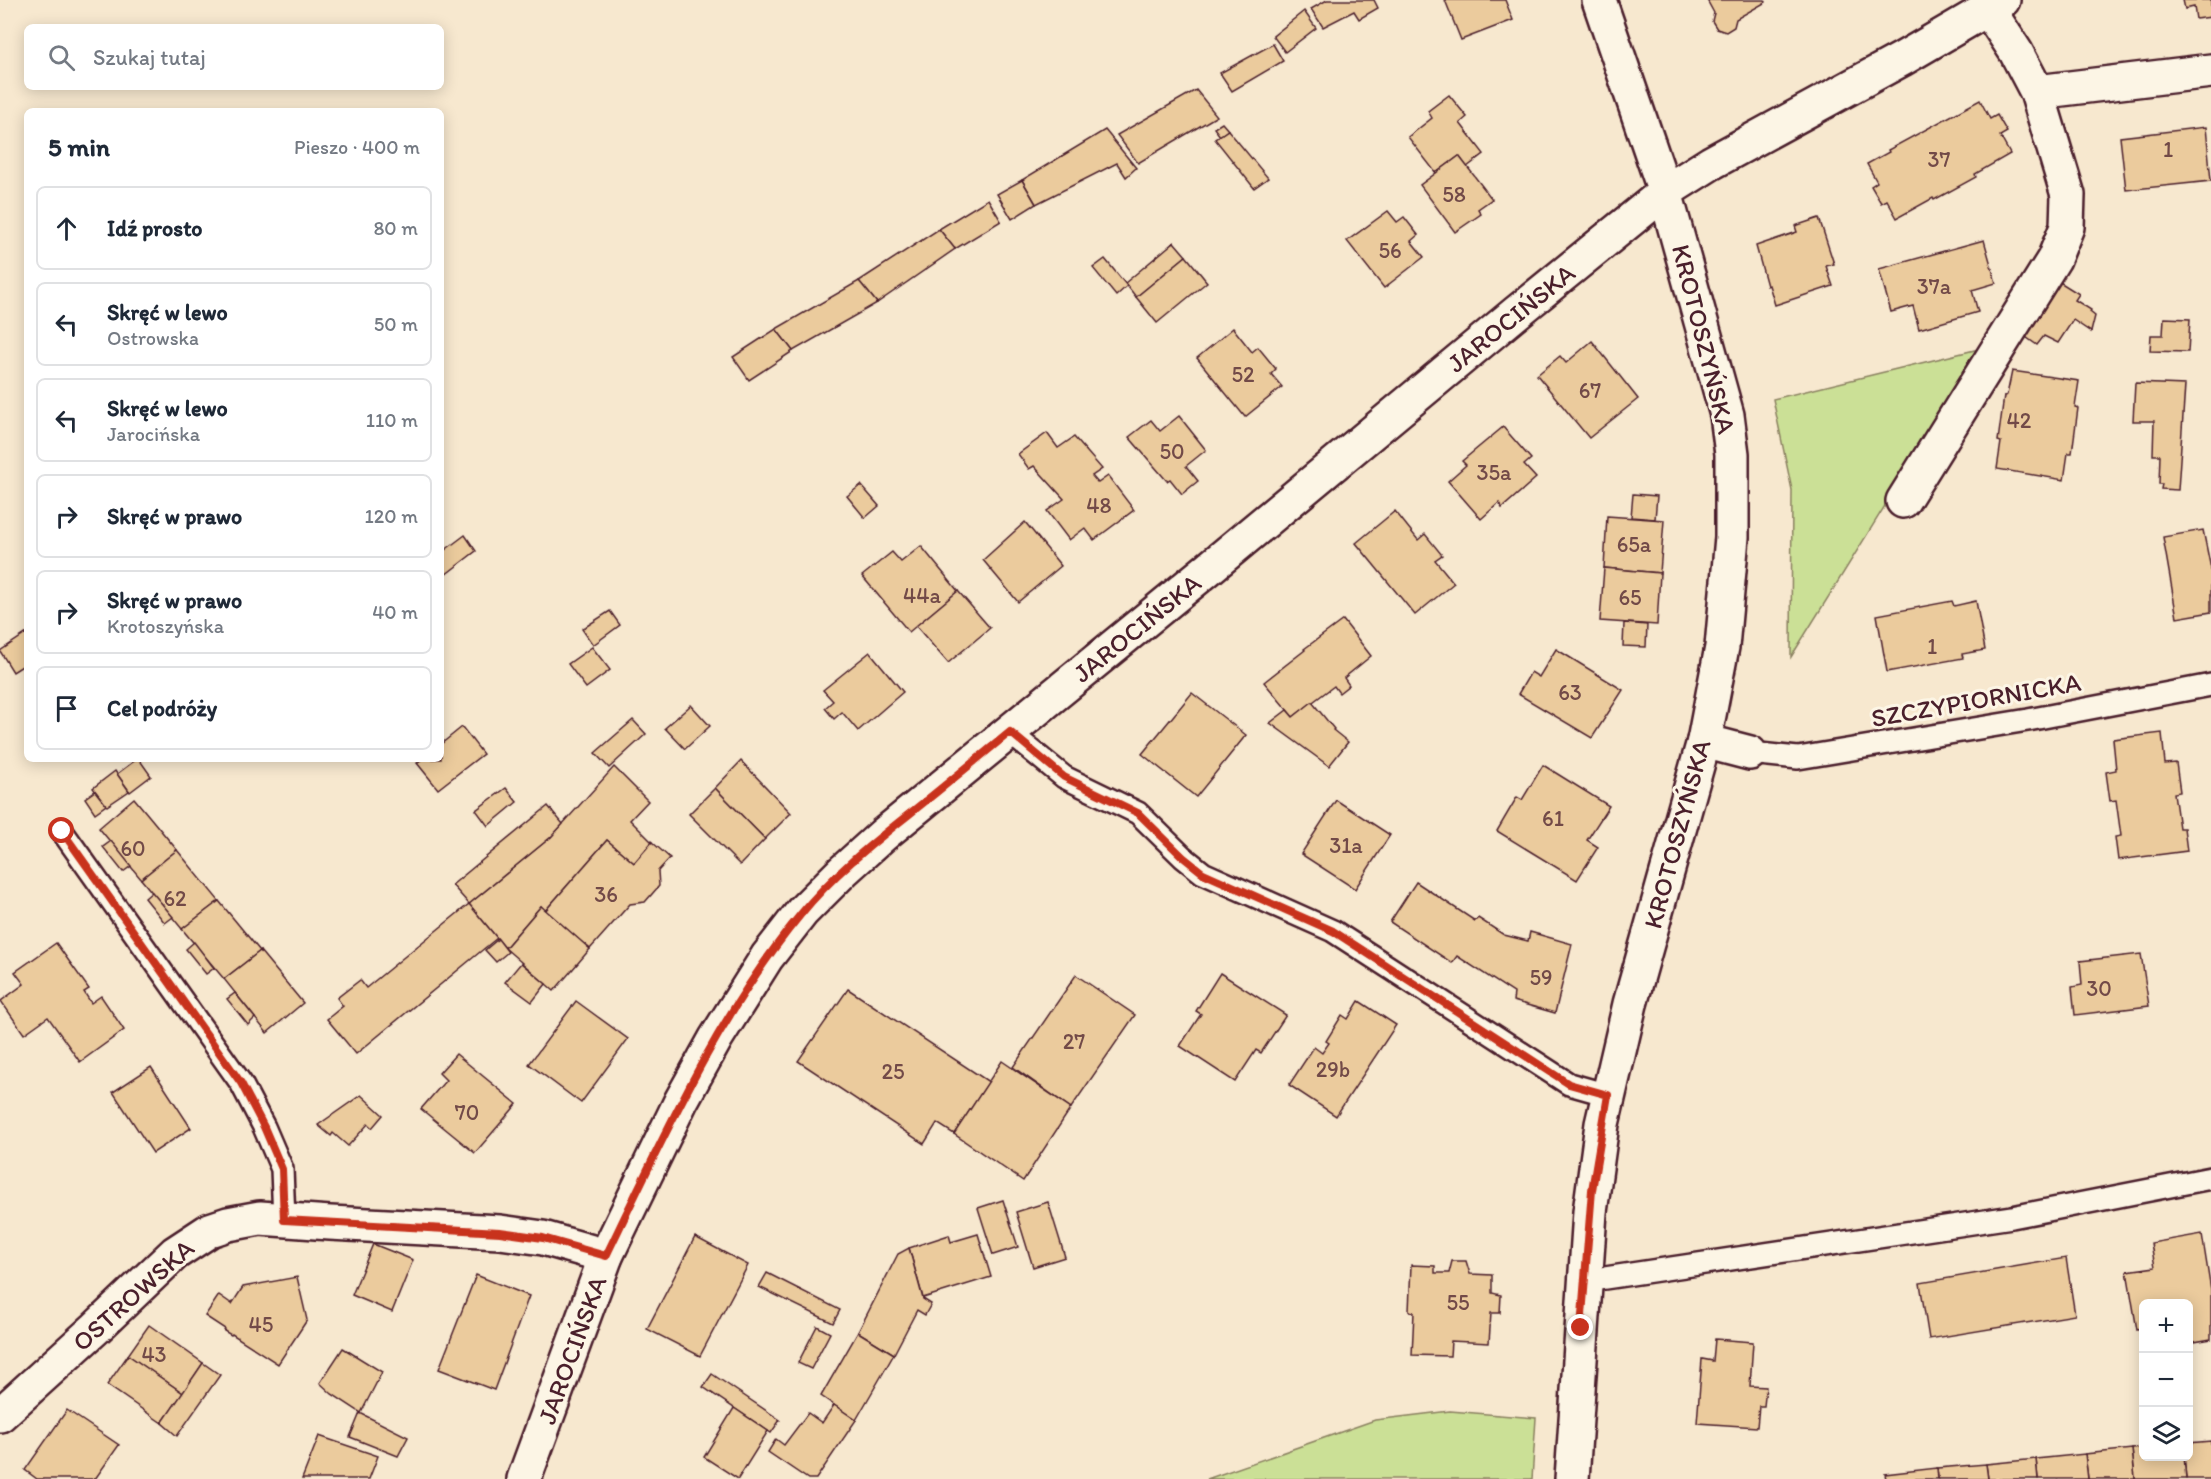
<!DOCTYPE html>
<html lang="pl">
<meta charset="utf-8">
<style>
body{margin:0;font-family:Itim,sans-serif;background:#f2f2f3;color:#1f2937}
.controls{position:absolute;right:18px;bottom:18px;display:grid;overflow:hidden;border-radius:9px;box-shadow:0 3px 15px #0003}
.controls button{width:54px;height:54px;display:grid;place-items:center;padding:0;border:0;border-bottom:2px solid #e0e1e3;background:#fff;color:#1f2937;font:30px sans-serif}
.stop{position:absolute;width:18px;height:18px;margin:-14px;border:4px solid #c8321e;border-radius:50%;background:#fff}
.stop.end{background:#c8321e;border-color:#fff;box-shadow:0 2px 6px #0008}
.list{margin:0;padding:0;list-style:none}
h2{display:flex;justify-content:space-between;align-items:center;height:78px;margin:0;padding:0 24px;font-size:26px}
h2 small{font-size:20px;font-weight:400;color:#747a83}
.list li{display:grid;grid-template-columns:39px 1fr auto;gap:18px;align-items:center;box-sizing:border-box;height:84px;margin:0 12px 12px;padding:0 12px;border:2px solid #e0e1e3;border-radius:9px}
.list b{display:block;font-size:22px;white-space:nowrap}
.list p{margin:0;font-size:20px;white-space:nowrap;color:#747a83}
.list em{font-size:20px;font-style:normal;color:#747a83}
.icon{flex:none;width:33px;height:33px;fill:none;stroke:currentColor;stroke-width:2;stroke-linecap:round;stroke-linejoin:round}
.map{position:relative;flex:none;width:2211px;height:1479px;overflow:hidden}
.search{position:absolute;background:#fff;box-shadow:0 3px 15px #0003;left:24px;top:24px;width:420px;height:66px;display:flex;align-items:center;gap:15px;box-sizing:border-box;padding:0 21px;border-radius:9px;color:#747a83;font-size:22px}
.panel{position:absolute;background:#fff;box-shadow:0 3px 15px #0003;left:24px;top:108px;width:420px;height:654px;border-radius:9px}
.map>svg:first-child{display:block}
.green{fill:#cbe096;stroke:#8a8060;stroke-width:1.5}
.building{fill:#ebcb9d;stroke:#4a1f2b;stroke-width:1.5}
.lines{fill:none;stroke-linecap:round;stroke-linejoin:round}
.service-casing{stroke:#4a1f2b;stroke-width:26}
.minor-casing{stroke:#4a1f2b;stroke-width:38}
.service{stroke:#fcf5e5;stroke-width:21}
.minor{stroke:#fcf5e5;stroke-width:33}
.route{stroke:#c8321e;stroke-width:8}
.labels{text-anchor:middle;dominant-baseline:central;stroke-width:6;stroke-linejoin:round;paint-order:stroke}
.number-label{font-size:22px;fill:#724a48}
.street-label{font-size:26px;fill:#4a1f2b;stroke:#fcf5e5}
</style>
<div class="map">
<svg width="2211" height="1479" viewBox="0 0 2211 1479">
<rect width="100%" height="100%" fill="#f7e8cf"/>
<filter id="ink" filterUnits="userSpaceOnUse"><feTurbulence type="fractalNoise" baseFrequency=".0167" numOctaves="2"/><feDisplacementMap in="SourceGraphic" scale="12" xChannelSelector="R" yChannelSelector="G"/><feConvolveMatrix kernelMatrix="1 2 1 2 8 2 1 2 1" color-interpolation-filters="sRGB"/></filter>
<g filter="url(#ink)">
<g class="green">
<polygon points="1983,348 1791,657 1792,490 1773,399"/>
<polygon points="1450,1411 1536,1418 1532,1479 1207,1479 1375,1420"/>
</g>
<g class="building">
<polygon points="1327,0 1374,0 1378,8 1359,19 1354,11 1323,27 1311,9"/>
<polygon points="1445,0 1505,0 1513,20 1461,40"/>
<polygon points="1707,0 1765,0 1766,2 1736,19 1734,27 1726,32 1717,29 1712,21 1714,13"/>
<polygon points="2183,0 2211,0 2211,17 2196,19 2194,7 2185,9"/>
<polygon points="1304,11 1316,28 1285,52 1273,36"/>
<polygon points="1273,44 1283,61 1232,91 1220,73"/>
<polygon points="1196,90 1217,116 1138,163 1117,135"/>
<polygon points="1449,95 1467,117 1460,123 1484,154 1467,167 1459,156 1436,173 1408,137 1432,118 1428,111"/>
<polygon points="1980,100 1990,119 1997,115 2007,132 2000,136 2010,154 1975,174 1976,177 1934,200 1933,198 1897,218 1887,200 1881,203 1871,186 1877,182 1867,164 1889,152 1888,150"/>
<polygon points="1222,123 1228,130 1220,136 1214,128"/>
<polygon points="2206,127 2211,181 2126,190 2120,137"/>
<polygon points="1105,130 1136,168 1126,177 1117,163 1036,204 1022,180"/>
<polygon points="1228,130 1268,178 1254,188 1215,139"/>
<polygon points="1459,156 1492,199 1478,209 1481,214 1455,232 1420,185"/>
<polygon points="1022,180 1036,204 1012,219 997,194"/>
<polygon points="988,199 1001,221 955,249 939,229"/>
<polygon points="1388,211 1397,222 1404,217 1418,235 1411,241 1424,257 1384,288 1347,241"/>
<polygon points="1819,218 1834,264 1826,266 1833,286 1775,305 1769,285 1767,286 1756,246 1797,232 1795,226"/>
<polygon points="939,229 955,249 877,303 859,281"/>
<polygon points="1984,240 1996,283 1972,290 1978,312 1919,329 1913,306 1891,312 1879,269"/>
<polygon points="1174,242 1186,256 1136,297 1125,283"/>
<polygon points="1186,256 1207,282 1157,323 1136,297"/>
<polygon points="1105,259 1127,286 1116,296 1093,268"/>
<polygon points="2055,279 2079,294 2075,300 2091,310 2090,312 2095,316 2091,332 2073,320 2058,343 2044,336 2037,345 2023,335"/>
<polygon points="859,281 877,303 793,351 776,329"/>
<polygon points="2164,318 2190,319 2188,352 2150,351 2151,335 2163,335"/>
<polygon points="1233,328 1252,352 1258,347 1276,369 1271,374 1282,387 1245,417 1197,358"/>
<polygon points="776,329 793,351 749,380 733,357"/>
<polygon points="1592,341 1638,399 1589,438 1537,375 1560,356 1566,363"/>
<polygon points="2012,371 2079,381 2075,407 2078,408 2072,453 2068,453 2064,480 1997,469 2001,442 1998,441 2004,396 2007,395"/>
<polygon points="2135,383 2185,385 2178,490 2161,489 2162,484 2159,484 2160,455 2153,455 2154,421 2133,421"/>
<polygon points="1179,416 1206,450 1186,466 1198,481 1182,494 1170,479 1167,481 1129,437 1151,420 1160,431"/>
<polygon points="1503,427 1531,459 1524,465 1536,478 1502,508 1499,503 1481,519 1448,481 1466,465 1462,461"/>
<polygon points="1047,433 1058,448 1074,437 1102,469 1092,476 1098,483 1108,476 1134,510 1094,540 1085,528 1069,540 1047,511 1064,499 1034,466 1029,469 1018,454"/>
<polygon points="861,485 879,506 865,518 847,496"/>
<polygon points="1633,494 1657,496 1655,519 1631,517"/>
<polygon points="1395,511 1418,540 1425,534 1442,555 1435,560 1454,583 1415,615 1356,543"/>
<polygon points="1607,516 1664,520 1660,573 1604,568"/>
<polygon points="1025,522 1061,566 1018,602 983,560"/>
<polygon points="2203,530 2211,569 2211,612 2177,618 2163,537"/>
<polygon points="465,535 476,551 445,575 441,569 441,553"/>
<polygon points="921,546 958,591 909,632 862,576 892,552 901,562"/>
<polygon points="1604,568 1660,573 1657,625 1600,621"/>
<polygon points="958,591 990,628 948,663 916,626"/>
<polygon points="1952,601 1954,606 1976,601 1985,650 1962,654 1963,658 1887,672 1877,615"/>
<polygon points="610,611 620,625 593,645 582,629"/>
<polygon points="1343,620 1371,656 1344,678 1349,685 1339,693 1334,686 1293,717 1264,682 1305,650 1304,649"/>
<polygon points="1624,623 1647,625 1646,647 1623,646"/>
<polygon points="27,633 27,663 13,672 0,651"/>
<polygon points="592,647 610,670 586,688 568,664"/>
<polygon points="1556,649 1623,690 1592,738 1518,694 1531,672 1539,677"/>
<polygon points="870,652 903,692 858,731 842,712 834,719 825,708 833,701 823,690"/>
<polygon points="1192,693 1246,735 1196,797 1142,754"/>
<polygon points="1312,702 1334,729 1333,730 1348,742 1329,766 1270,723 1287,710 1293,717"/>
<polygon points="691,705 710,726 685,749 665,728"/>
<polygon points="633,720 646,734 609,768 595,753"/>
<polygon points="462,727 483,754 438,789 417,763 422,759 441,759 441,744"/>
<polygon points="2162,733 2165,764 2176,763 2180,792 2174,793 2179,828 2184,828 2187,851 2118,860 2115,837 2121,836 2116,800 2110,801 2106,772 2116,770 2113,739"/>
<polygon points="137,759 139,759 151,776 130,792 117,774"/>
<polygon points="741,761 791,813 765,839 715,788"/>
<polygon points="1543,765 1609,806 1587,840 1598,847 1577,880 1497,831 1517,797 1522,800"/>
<polygon points="614,767 648,801 630,820 652,842 634,863 607,840 545,911 541,906 505,948 469,904 551,837"/>
<polygon points="115,771 129,791 107,806 93,788"/>
<polygon points="506,788 517,802 488,826 476,810"/>
<polygon points="715,788 765,839 740,865 689,814"/>
<polygon points="95,791 106,805 95,813 85,798"/>
<polygon points="134,798 177,850 141,879 99,828"/>
<polygon points="1336,800 1390,835 1355,889 1301,854"/>
<polygon points="548,806 563,824 551,837 469,904 452,885"/>
<polygon points="607,840 634,863 652,842 670,858 658,871 659,886 645,902 630,904 590,949 545,911"/>
<polygon points="111,841 131,866 123,872 103,847"/>
<polygon points="177,850 219,901 182,929 141,879"/>
<polygon points="1416,882 1475,921 1478,918 1504,935 1528,941 1530,932 1572,944 1555,1013 1513,1001 1514,993 1457,956 1452,963 1390,922"/>
<polygon points="152,892 173,917 165,923 145,898"/>
<polygon points="219,901 260,951 224,979 182,929"/>
<polygon points="469,904 497,938 356,1054 327,1019 343,1006 337,998 360,980 366,988"/>
<polygon points="541,906 590,949 554,991 505,948"/>
<polygon points="498,939 508,952 496,962 485,950"/>
<polygon points="194,942 214,968 206,974 186,949"/>
<polygon points="56,943 89,989 84,992 91,1003 101,996 124,1030 80,1062 48,1017 24,1034 1,1001 24,984 15,972"/>
<polygon points="260,951 303,1003 267,1033 224,979"/>
<polygon points="2141,954 2149,1006 2075,1015 2072,987 2082,985 2080,961"/>
<polygon points="521,963 546,984 532,1002 505,982"/>
<polygon points="1220,973 1286,1015 1261,1053 1256,1050 1235,1082 1180,1046 1201,1014 1196,1011"/>
<polygon points="1076,975 1135,1015 1071,1108 1013,1067"/>
<polygon points="848,989 989,1082 954,1134 937,1123 924,1144 798,1061"/>
<polygon points="235,993 255,1018 248,1025 227,999"/>
<polygon points="576,1001 628,1039 581,1103 529,1064"/>
<polygon points="1359,1001 1396,1025 1336,1116 1289,1085 1314,1047 1322,1053 1329,1043 1326,1041 1342,1015 1348,1019"/>
<polygon points="456,1054 517,1104 475,1153 421,1109 446,1080 439,1073"/>
<polygon points="1002,1061 1071,1108 1023,1181 954,1134"/>
<polygon points="151,1067 191,1128 153,1153 113,1092"/>
<polygon points="361,1095 383,1115 372,1128 368,1124 348,1146 333,1133 331,1136 318,1125"/>
<polygon points="1003,1200 1018,1247 993,1255 978,1208"/>
<polygon points="1048,1202 1065,1257 1033,1267 1016,1212"/>
<polygon points="978,1234 991,1277 923,1298 909,1248 949,1235 951,1242"/>
<polygon points="2202,1234 2211,1291 2211,1339 2188,1343 2188,1304 2144,1304 2144,1328 2137,1330 2127,1271 2155,1267 2151,1243"/>
<polygon points="695,1237 748,1265 700,1356 647,1329"/>
<polygon points="373,1244 413,1260 392,1312 352,1295"/>
<polygon points="909,1248 923,1299 931,1304 925,1315 917,1310 894,1354 858,1332 898,1254"/>
<polygon points="2066,1258 2075,1315 1929,1339 1920,1283"/>
<polygon points="1452,1261 1466,1261 1470,1274 1492,1275 1492,1293 1501,1295 1500,1313 1491,1313 1489,1343 1451,1341 1450,1356 1412,1355 1414,1312 1409,1311 1411,1265 1435,1266 1435,1273 1449,1273"/>
<polygon points="767,1273 840,1310 833,1323 759,1287"/>
<polygon points="476,1275 529,1296 494,1390 439,1369"/>
<polygon points="297,1277 307,1320 278,1364 232,1334 231,1335 224,1331 225,1329 205,1316 219,1295 232,1304 243,1287"/>
<polygon points="149,1325 203,1363 183,1393 128,1355"/>
<polygon points="817,1326 830,1333 811,1369 798,1363"/>
<polygon points="858,1332 894,1354 856,1420 821,1396"/>
<polygon points="1715,1339 1753,1342 1750,1386 1766,1387 1764,1406 1759,1406 1757,1427 1697,1423 1702,1359 1713,1361"/>
<polygon points="343,1348 382,1372 361,1413 332,1394 320,1383"/>
<polygon points="128,1355 183,1393 162,1423 107,1385"/>
<polygon points="203,1363 220,1375 177,1436 162,1423"/>
<polygon points="712,1374 780,1420 771,1433 703,1387"/>
<polygon points="834,1405 856,1420 816,1479 808,1479 768,1452 776,1439 784,1445 808,1413 822,1423"/>
<polygon points="734,1408 768,1431 738,1479 704,1457"/>
<polygon points="67,1410 119,1445 95,1479 37,1479 25,1470"/>
<polygon points="360,1413 408,1437 398,1456 350,1437"/>
<polygon points="319,1436 378,1456 369,1479 302,1479"/>
<polygon points="2211,1441 2211,1479 2186,1479 2184,1456 2188,1456 2188,1443"/>
<polygon points="2144,1448 2144,1456 2184,1456 2186,1479 2135,1479 2132,1449"/>
<polygon points="2132,1449 2135,1479 2088,1479 2085,1454"/>
<polygon points="2085,1454 2088,1479 2038,1479 2036,1459"/>
<polygon points="2036,1459 2038,1479 1988,1479 1986,1464"/>
<polygon points="1986,1464 1988,1479 1938,1479 1937,1468"/>
<polygon points="1937,1468 1938,1479 1886,1479 1885,1474"/>
</g>
<g class="lines">
<g class="service-casing">
<g id="service">
<polyline points="1009,732 1064,777 1138,813 1183,857 1203,873 1333,931 1569,1084 1608,1095"/>
<polyline points="1750,753 1798,758 2028,720 2211,685"/>
<polyline points="62,831 241,1083 264,1127 282,1169 284,1220"/>
<polyline points="1585,1281 2012,1217 2211,1178"/>
</g>
</g>
<g class="minor-casing">
<g id="minor">
<polyline points="2037,92 2211,71"/>
<polyline points="1903,501 2054,259 2067,227 2068,195 2037,92 2016,52 1988,9"/>
<polyline points="1704,741 1750,753"/>
<polyline points="0,1415 96,1328 175,1253 210,1230 228,1224 260,1218 330,1223 500,1232 543,1238 606,1256"/>
<polyline points="524,1479 606,1256 681,1101 716,1038 767,957 802,912 843,871 883,835 1207,570 1516,313 1665,192 1711,163 1902,59 2003,0"/>
<polyline points="1572,1479 1590,1212 1602,1124 1630,1004 1704,741 1722,647 1732,537 1732,454 1727,415 1665,192 1599,0"/>
</g>
</g>
<use href="#service" class="service"/>
<use href="#minor" class="minor"/>
</g>
</g>
<g class="lines" filter="url(#ink)">
<path class="route" d="M62,831l179,252 23,44 18,42 2,51 216,12 43,6 63,18c57,-118 111,-240 195,-342 30,-37 69,-69 107,-99 34,-27 68,-55 102,-83l54,45 74,36 45,44 20,16 130,58 236,153 39,11 -16,95 -11,138"/>
</g>
<g class="labels">
<g class="number-label">
<text x="2168" y="149">1</text>
<text x="1939" y="159">37</text>
<text x="1454" y="194">58</text>
<text x="1390" y="250">56</text>
<text x="1934" y="286">37a</text>
<text x="1243" y="374">52</text>
<text x="1590" y="390">67</text>
<text x="2019" y="420">42</text>
<text x="1172" y="451">50</text>
<text x="1494" y="472">35a</text>
<text x="1099" y="505">48</text>
<text x="1634" y="544">65a</text>
<text x="922" y="595">44a</text>
<text x="1630" y="597">65</text>
<text x="1932" y="646">1</text>
<text x="1570" y="692">63</text>
<text x="1553" y="818">61</text>
<text x="1346" y="845">31a</text>
<text x="133" y="848">60</text>
<text x="606" y="894">36</text>
<text x="175" y="898">62</text>
<text x="1541" y="977">59</text>
<text x="2099" y="988">30</text>
<text x="1074" y="1041">27</text>
<text x="1333" y="1069">29b</text>
<text x="893" y="1071">25</text>
<text x="467" y="1112">70</text>
<text x="1458" y="1302">55</text>
<text x="261" y="1324">45</text>
<text x="154" y="1354">43</text>
</g>
<g class="street-label">
<text transform="translate(1511 318) rotate(-39)">JAROCIŃSKA</text>
<text transform="translate(1704 339) rotate(76)">KROTOSZYŃSKA</text>
<text transform="translate(1137 628) rotate(-39)">JAROCIŃSKA</text>
<text transform="translate(1976 700) rotate(-10)">SZCZYPIORNICKA</text>
<text transform="translate(1677 834) rotate(-75)">KROTOSZYŃSKA</text>
<text transform="translate(133 1295) rotate(-42)">OSTROWSKA</text>
<text transform="translate(572 1350) rotate(-70)">JAROCIŃSKA</text>
</g>
</g>
</svg>
<div class="controls">
<button>+</button>
<button>−</button>
<button><svg class="icon" aria-label="layers" viewBox="0 0 24 24"><path d="M12 4l9 5-9 5-9-5zM3 14l9 5 9-5"/></svg></button>
</div>
<div class="stop" style="left:62px;top:831px"></div>
<div class="stop end" style="left:1581px;top:1328px"></div>
<div class="search"><svg class="icon" aria-label="search" viewBox="0 0 24 24"><circle cx="10" cy="10" r="6"/><path d="M15 15l6 6"/></svg>Szukaj tutaj</div>
<section class="panel">
<h2>5 min<small>Pieszo · 400 m</small></h2>
<ul class="list">
<li><svg class="icon" aria-label="ahead" viewBox="0 0 24 24"><path d="M12 20V5M6 11l6-6 6 6"/></svg><div><b>Idź prosto</b></div><em>80 m</em></li>
<li><svg class="icon" aria-label="left" viewBox="0 0 24 24"><path d="M17 20v-9H6M10 6l-5 5 5 5"/></svg><div><b>Skręć w lewo</b><p>Ostrowska</p></div><em>50 m</em></li>
<li><svg class="icon" aria-label="left" viewBox="0 0 24 24"><path d="M17 20v-9H6M10 6l-5 5 5 5"/></svg><div><b>Skręć w lewo</b><p>Jarocińska</p></div><em>110 m</em></li>
<li><svg class="icon" aria-label="right" viewBox="0 0 24 24"><path d="M7 20v-9h11M14 6l5 5-5 5"/></svg><div><b>Skręć w prawo</b></div><em>120 m</em></li>
<li><svg class="icon" aria-label="right" viewBox="0 0 24 24"><path d="M7 20v-9h11M14 6l5 5-5 5"/></svg><div><b>Skręć w prawo</b><p>Krotoszyńska</p></div><em>40 m</em></li>
<li><svg class="icon" aria-label="arrive" viewBox="0 0 24 24"><path d="M6 21V4h12l-3 4 3 4H6"/></svg><div><b>Cel podróży</b></div></li>
</ul>
</section>
</div>
